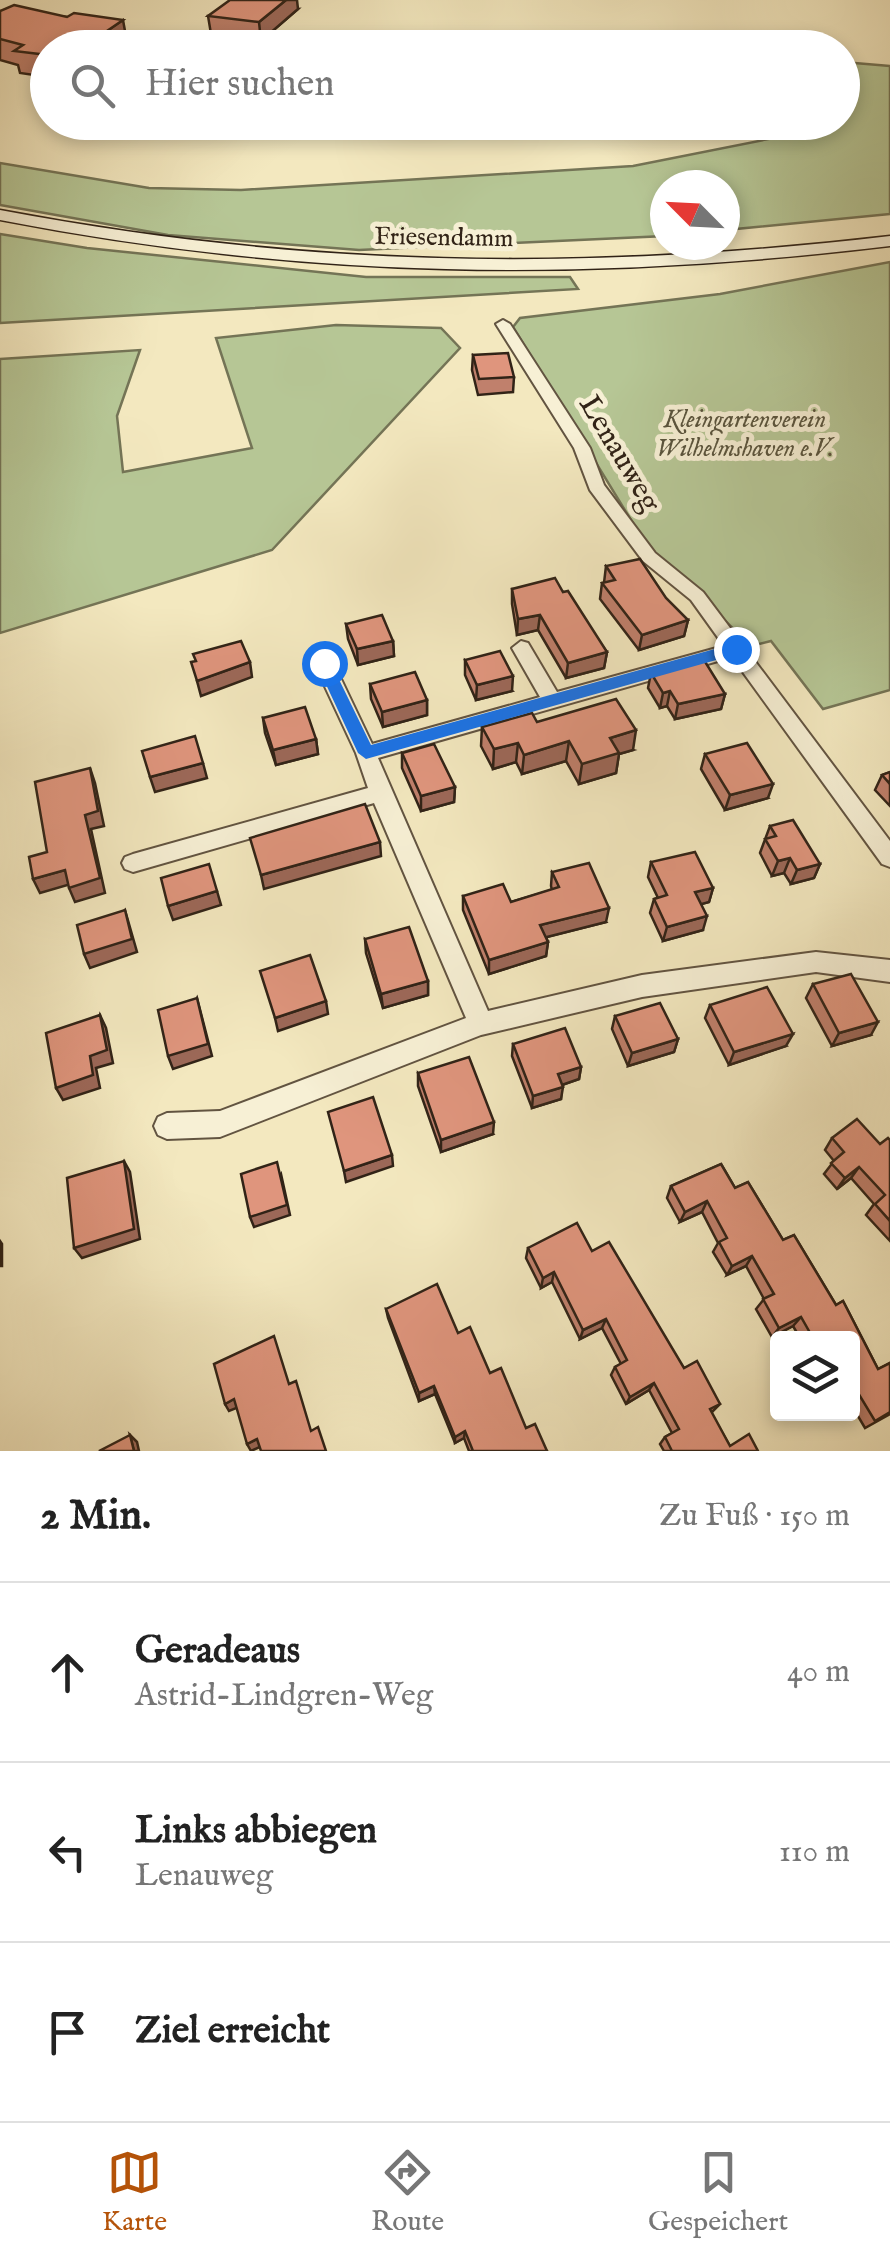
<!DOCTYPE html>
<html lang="de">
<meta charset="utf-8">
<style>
body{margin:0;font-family:"IM FELL English",serif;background:#f6f6f6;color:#222}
.controls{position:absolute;right:30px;bottom:30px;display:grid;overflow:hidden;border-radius:10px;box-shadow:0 5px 15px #0003}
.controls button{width:90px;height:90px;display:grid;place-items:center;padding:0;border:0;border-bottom:2px solid #e0e0e0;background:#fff;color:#222;font:50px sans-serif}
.compass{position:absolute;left:650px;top:170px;width:90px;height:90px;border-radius:50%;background:#fff;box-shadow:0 5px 15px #0003;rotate:294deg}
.stop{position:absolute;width:30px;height:30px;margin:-22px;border:8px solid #1a73e8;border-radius:50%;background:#fff}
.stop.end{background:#1a73e8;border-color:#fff;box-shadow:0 2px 10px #0008}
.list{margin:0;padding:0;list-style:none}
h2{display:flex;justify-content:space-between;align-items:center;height:130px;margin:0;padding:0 40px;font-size:42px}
h2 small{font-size:32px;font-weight:400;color:#767676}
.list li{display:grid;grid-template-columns:65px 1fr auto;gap:30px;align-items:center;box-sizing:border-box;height:180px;padding:0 40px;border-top:2px solid #e0e0e0}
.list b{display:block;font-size:38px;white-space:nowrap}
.list p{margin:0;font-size:32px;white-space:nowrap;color:#767676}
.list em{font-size:32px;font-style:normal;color:#767676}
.icon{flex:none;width:55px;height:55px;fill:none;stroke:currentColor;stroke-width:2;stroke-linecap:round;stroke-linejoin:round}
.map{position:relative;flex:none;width:890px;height:1451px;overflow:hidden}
.search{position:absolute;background:#fff;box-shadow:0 5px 15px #0003;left:30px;right:30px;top:30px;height:110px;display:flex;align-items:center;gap:25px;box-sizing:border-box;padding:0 35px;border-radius:55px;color:#767676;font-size:38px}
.sheet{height:670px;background:#fff}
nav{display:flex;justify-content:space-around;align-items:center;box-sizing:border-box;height:140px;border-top:2px solid #e0e0e0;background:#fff;font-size:28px;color:#767676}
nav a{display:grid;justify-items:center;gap:5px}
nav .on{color:#b45309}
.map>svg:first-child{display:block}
.green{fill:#b6c695;stroke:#747456;stroke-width:2.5}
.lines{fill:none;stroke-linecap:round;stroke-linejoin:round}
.minor-casing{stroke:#625441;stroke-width:4}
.secondary-casing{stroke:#312317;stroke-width:3}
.minor{fill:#f7f0d5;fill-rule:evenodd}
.secondary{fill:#f7f0d5;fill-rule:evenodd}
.wall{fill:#c0806c;stroke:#312317;stroke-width:2.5}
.shaded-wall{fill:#9c6858;stroke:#312317;stroke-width:2.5}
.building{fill:#df957d;stroke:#312317;stroke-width:2.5}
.route{fill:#1a73e8}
.labels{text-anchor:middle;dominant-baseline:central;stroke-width:10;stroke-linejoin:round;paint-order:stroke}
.far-street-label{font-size:25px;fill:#312317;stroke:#f7f0d5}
.far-park-label{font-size:25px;font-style:italic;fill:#59543d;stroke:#f7f0d5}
.street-label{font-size:30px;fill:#312317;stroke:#f7f0d5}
</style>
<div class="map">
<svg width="890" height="1451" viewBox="0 0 890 1451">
<rect width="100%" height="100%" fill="#f3e8bf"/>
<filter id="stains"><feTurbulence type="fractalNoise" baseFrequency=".002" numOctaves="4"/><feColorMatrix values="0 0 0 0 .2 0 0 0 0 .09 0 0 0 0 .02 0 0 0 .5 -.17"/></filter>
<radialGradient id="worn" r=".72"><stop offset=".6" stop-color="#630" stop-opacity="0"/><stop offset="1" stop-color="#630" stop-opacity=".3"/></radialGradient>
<g class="green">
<polygon points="843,62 890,66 890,214 725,230 725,185 665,185 665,236 359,250 168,235 0,205 0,163 149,188 241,190 633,166 819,129 818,123 842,122"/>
<polygon points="0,234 87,248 366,277 570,277 578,289 0,323"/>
<polygon points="890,262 890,690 823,709 771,641 751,646 645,543 513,327 520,318 720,294"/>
<polygon points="336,325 441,328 460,348 272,550 0,633 0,359 140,350 117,416 123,472 252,448 216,338"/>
</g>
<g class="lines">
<g class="minor-casing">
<polygon id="minor" points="503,320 510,324 590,448 604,485 655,553 703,592 890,841 890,867 882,864 732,657 378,758 488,1011 642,975 816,952 890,960 890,982 816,972 642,997 481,1035 220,1137 167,1139 158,1135 154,1126 158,1117 167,1113 220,1111 466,1018 374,803 133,872 125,869 122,863 125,857 133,854 368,788 356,753 314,663 317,658 331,658 372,744 540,697 512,648 521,641 528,643 557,692 724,646 691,600 643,561 590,490 574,448 496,324"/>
</g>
<g class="secondary-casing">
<path id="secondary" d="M0,210c305,58 582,62 890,26v10c-308,37 -585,33 -890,-26z"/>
</g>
<use href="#minor" class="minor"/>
<use href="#secondary" class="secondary"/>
</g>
<g class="wall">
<polygon points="298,9 261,41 211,34 208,16"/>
<polygon points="0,11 67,17 127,42 119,48 48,48 48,77 20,73 18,65 0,60"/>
<polygon points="473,355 514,377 513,392 478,395 472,370"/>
<polygon points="606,566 688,620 684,636 639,650 600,599 602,583 604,583"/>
<polygon points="512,589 563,592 607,652 604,668 566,678 538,630 517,635 512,604"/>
<polygon points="346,624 393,641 394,656 358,665 348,639"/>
<polygon points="465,660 512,691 476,700 465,675"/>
<polygon points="651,673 725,694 721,709 675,719 667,706 660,708 648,688"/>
<polygon points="370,684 427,700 427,715 383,727 371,699"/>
<polygon points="263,718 316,739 318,754 276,765 265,733"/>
<polygon points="537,722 633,750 619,754 616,773 579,784 566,761 522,774 516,762 493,769 481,746 482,727"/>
<polygon points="402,753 455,787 454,802 421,811 402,768"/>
<polygon points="705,754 768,798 725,810 701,769"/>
<polygon points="890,772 890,806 875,790 882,775"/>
<polygon points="770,826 820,864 814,878 791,884 784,873 772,876 760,853"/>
<polygon points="651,862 713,888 709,902 701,904 703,930 663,941 650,913 654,899 658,898 648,877"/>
<polygon points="552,872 606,922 546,937 548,942 546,956 489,974 463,910 463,896 511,902 552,890 551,886"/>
<polygon points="365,939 428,981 428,995 383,1008 366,953"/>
<polygon points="813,984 871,1035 832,1046 806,998"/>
<polygon points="710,1005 786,1046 729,1065 705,1018"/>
<polygon points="615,1016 678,1039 674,1052 628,1066 612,1029"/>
<polygon points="513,1044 581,1067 579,1079 562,1085 561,1099 532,1108 512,1056"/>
<polygon points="418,1073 493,1134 441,1152 418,1086"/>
<polygon points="832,1138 880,1144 890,1140 890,1241 866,1215 874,1204 851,1178 837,1189 824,1174 834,1161 825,1150"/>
<polygon points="721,1164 735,1188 748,1182 783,1240 794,1235 836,1305 843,1301 878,1369 890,1363 890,1414 865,1428 852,1406 852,1338 800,1338 793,1326 772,1337 756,1309 764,1299 746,1266 727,1275 713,1252 718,1243 702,1212 680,1222 667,1198 671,1186"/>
<polygon points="528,1248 592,1251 684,1368 720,1404 711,1413 730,1446 758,1451 664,1451 660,1444 665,1437 672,1433 649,1390 626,1404 611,1375 615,1367 621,1364 602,1328 580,1339 552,1282 541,1288 526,1258"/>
<polygon points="386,1309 458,1333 490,1373 526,1428 547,1451 469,1451 464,1438 455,1443 435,1394 419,1401 388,1318"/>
</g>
<g class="shaded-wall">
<polygon points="286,0 297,0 298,9 261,41 259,22"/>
<polygon points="123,20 127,42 119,48 82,48"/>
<polygon points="540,615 538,630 517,635 518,619"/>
<polygon points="688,620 684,636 639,650 642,635"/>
<polygon points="393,641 394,656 358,665 357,649"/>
<polygon points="607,652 604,668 566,678 568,663"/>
<polygon points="250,662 252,677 201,696 197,681"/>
<polygon points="513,676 512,691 476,700 477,685"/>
<polygon points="670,691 667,706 660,708 663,693"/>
<polygon points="725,694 721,709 675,719 678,704"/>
<polygon points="427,700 427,715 383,727 382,712"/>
<polygon points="636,730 633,750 619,754 616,773 579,784 582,764 610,738"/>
<polygon points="316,739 318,754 276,765 273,750"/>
<polygon points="569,741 566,761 522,774 524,755"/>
<polygon points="518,743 516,762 493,769 494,749"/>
<polygon points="203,763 207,778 155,792 150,777"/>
<polygon points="90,768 95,783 104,826 91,829 105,893 75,902 69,888 85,815"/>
<polygon points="773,784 768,798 725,810 730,795"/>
<polygon points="455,787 454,802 421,811 421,796"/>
<polygon points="380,842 381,856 264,889 261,875"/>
<polygon points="790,858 784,873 772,876 778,861"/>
<polygon points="820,864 814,878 791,884 797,870"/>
<polygon points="65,870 71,884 40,893 33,879"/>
<polygon points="713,888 709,902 691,907 695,892"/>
<polygon points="217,891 221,905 173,920 168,906"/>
<polygon points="609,908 606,922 539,939 540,925"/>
<polygon points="125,910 137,952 90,968 84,954"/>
<polygon points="707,916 703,930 663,941 667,927"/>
<polygon points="548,942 546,956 489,974 489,960"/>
<polygon points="428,981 428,995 383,1008 381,994"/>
<polygon points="197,998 212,1056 173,1069 168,1056"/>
<polygon points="326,1001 328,1014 278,1031 275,1018"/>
<polygon points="100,1015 106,1028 113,1063 96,1068 100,1088 63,1100 56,1088 90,1056"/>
<polygon points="878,1022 871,1035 832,1046 839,1033"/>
<polygon points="793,1034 786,1046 729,1065 734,1052"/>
<polygon points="678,1039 674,1052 628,1066 632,1053"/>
<polygon points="581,1067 579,1079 556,1087 558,1074"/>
<polygon points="563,1087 561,1099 532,1108 533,1096"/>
<polygon points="494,1122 493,1134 441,1152 441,1140"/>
<polygon points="392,1155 393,1166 346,1182 344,1171"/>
<polygon points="124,1161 130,1172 140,1239 82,1258 74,1248"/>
<polygon points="859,1167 851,1178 837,1189 845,1178"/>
<polygon points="281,1174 290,1215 254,1227 250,1217"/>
<polygon points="707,1201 702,1212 680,1222 685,1212"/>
<polygon points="0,1241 2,1244 2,1266 0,1266"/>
<polygon points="752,1256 746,1266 727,1275 732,1266"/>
<polygon points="554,1272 552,1282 541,1288 543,1278"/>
<polygon points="801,1317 793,1326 772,1337 779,1328"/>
<polygon points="606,1319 602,1328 580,1339 583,1330"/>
<polygon points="654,1383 649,1390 626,1404 630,1397"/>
<polygon points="434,1386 435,1394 419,1401 419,1393"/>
<polygon points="234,1399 239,1407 229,1411 225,1404"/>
<polygon points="465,1431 464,1438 455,1443 455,1437"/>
<polygon points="130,1435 137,1442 139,1451 134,1451"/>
<polygon points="257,1439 262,1446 251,1451 247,1444"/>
</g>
<g class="building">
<polygon points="230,0 286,0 259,22 208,16"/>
<polygon points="14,5 67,17 74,13 123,20 82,48 48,48 48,55 14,51 23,45 0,39 0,11"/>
<polygon points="508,353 514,377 479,379 473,355"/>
<polygon points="640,559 666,598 688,620 642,635 602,583 615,580 606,566"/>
<polygon points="555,578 563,592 568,591 607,652 568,663 540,615 518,619 512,589"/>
<polygon points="382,615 393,641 357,649 346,624"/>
<polygon points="241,641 250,662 197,681 191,662 196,661 193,654"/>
<polygon points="500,651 513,676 477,685 465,660"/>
<polygon points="704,660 725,694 678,704 670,691 663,693 651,673"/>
<polygon points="415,672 427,700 382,712 370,684"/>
<polygon points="616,699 636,730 610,738 619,753 582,764 569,741 524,755 518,743 494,749 482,727 532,713 537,722"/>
<polygon points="305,707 316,739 273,750 263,718"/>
<polygon points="195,736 203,763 150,777 142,751"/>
<polygon points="747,743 773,784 730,795 705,754"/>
<polygon points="434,744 455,787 421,796 402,753"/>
<polygon points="90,768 98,811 85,815 100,878 69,888 65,870 33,879 29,857 47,852 35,782"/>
<polygon points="890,772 890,784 882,775"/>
<polygon points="365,804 380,842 261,875 250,838"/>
<polygon points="793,820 820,864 797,870 790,858 778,861 765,839 776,836 770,826"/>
<polygon points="695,852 713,888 695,892 707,916 667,927 654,899 667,895 651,862"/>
<polygon points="589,863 609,908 540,925 548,942 489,960 463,896 503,884 511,902 559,887 552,872"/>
<polygon points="209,864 217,891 168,906 161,878"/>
<polygon points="125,910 132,939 84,954 77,925"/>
<polygon points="409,927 428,981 381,994 365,939"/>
<polygon points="310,955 326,1001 275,1018 260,971"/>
<polygon points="851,974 878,1022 839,1033 813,984"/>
<polygon points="767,987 793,1034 734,1052 710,1005"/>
<polygon points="197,998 208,1044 168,1056 158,1010"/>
<polygon points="660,1003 678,1039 632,1053 615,1016"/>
<polygon points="100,1015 107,1050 90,1056 93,1075 56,1088 46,1033"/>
<polygon points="565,1028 581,1067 558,1074 563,1087 533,1096 513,1044"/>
<polygon points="469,1057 494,1122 441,1140 418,1073"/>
<polygon points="373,1097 392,1155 344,1171 328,1112"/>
<polygon points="857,1119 880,1144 888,1138 890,1140 890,1221 875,1204 885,1195 859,1167 845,1178 831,1163 844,1152 832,1138"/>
<polygon points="124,1161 134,1229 74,1248 67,1178"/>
<polygon points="277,1162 287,1205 250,1217 241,1174"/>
<polygon points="721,1164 735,1188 748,1182 783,1240 794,1235 836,1305 843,1301 878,1369 890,1363 890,1412 875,1421 852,1383 852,1338 813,1338 801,1317 779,1328 763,1299 774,1294 752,1256 732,1266 719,1242 727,1238 707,1201 685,1212 671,1186"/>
<polygon points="577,1223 592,1251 609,1242 684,1368 697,1361 720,1404 710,1409 730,1446 749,1434 758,1451 672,1451 665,1437 679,1429 654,1383 630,1397 615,1367 627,1360 606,1319 583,1330 554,1272 543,1278 528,1248"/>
<polygon points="437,1284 458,1333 470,1327 490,1373 501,1368 526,1428 535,1424 547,1451 473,1451 465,1431 455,1437 434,1386 419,1393 386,1309"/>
<polygon points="274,1336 289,1384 296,1381 311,1431 318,1427 326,1451 261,1451 257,1439 247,1444 234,1399 225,1404 214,1364"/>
<polygon points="130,1435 134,1451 99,1451"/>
</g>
<polygon class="route" points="736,643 741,645 741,653 366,759 358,753 316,663 329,659 371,745"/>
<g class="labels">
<g class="far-street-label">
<text transform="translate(444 238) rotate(1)">Friesendamm</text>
</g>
<g class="far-park-label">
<text x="745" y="420">Kleingartenverein<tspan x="745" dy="29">Wilhelmshaven e.V.</tspan></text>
</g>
<g class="street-label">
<text transform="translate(619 454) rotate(59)">Lenauweg</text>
</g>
</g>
<rect width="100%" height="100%" filter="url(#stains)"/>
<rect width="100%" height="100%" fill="url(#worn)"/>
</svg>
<div class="controls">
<button><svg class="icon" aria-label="layers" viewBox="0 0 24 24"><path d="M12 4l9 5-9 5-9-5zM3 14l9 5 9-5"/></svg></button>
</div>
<svg class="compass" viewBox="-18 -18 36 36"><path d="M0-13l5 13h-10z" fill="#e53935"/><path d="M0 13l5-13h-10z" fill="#767676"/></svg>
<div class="stop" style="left:324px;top:663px"></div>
<div class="stop end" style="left:736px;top:649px"></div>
<div class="search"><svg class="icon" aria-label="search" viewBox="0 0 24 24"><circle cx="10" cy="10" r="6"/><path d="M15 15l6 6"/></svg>Hier suchen</div>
</div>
<section class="sheet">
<h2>2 Min.<small>Zu Fuß · 150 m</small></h2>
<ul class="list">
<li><svg class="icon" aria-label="ahead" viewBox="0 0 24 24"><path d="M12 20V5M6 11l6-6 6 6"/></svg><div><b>Geradeaus</b><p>Astrid-Lindgren-Weg</p></div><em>40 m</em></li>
<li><svg class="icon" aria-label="left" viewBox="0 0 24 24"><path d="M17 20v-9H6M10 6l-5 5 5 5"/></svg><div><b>Links abbiegen</b><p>Lenauweg</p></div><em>110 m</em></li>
<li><svg class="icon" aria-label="arrive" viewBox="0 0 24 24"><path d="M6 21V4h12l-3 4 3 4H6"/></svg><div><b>Ziel erreicht</b></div></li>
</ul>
</section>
<nav>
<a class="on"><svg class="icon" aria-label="map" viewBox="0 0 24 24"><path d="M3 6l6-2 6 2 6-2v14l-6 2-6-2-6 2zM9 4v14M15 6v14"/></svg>Karte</a>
<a><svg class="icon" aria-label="directions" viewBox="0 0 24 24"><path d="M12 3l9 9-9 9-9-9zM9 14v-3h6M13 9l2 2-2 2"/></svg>Route</a>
<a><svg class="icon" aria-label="saved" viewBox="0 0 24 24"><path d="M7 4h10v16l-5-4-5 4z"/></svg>Gespeichert</a>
</nav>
